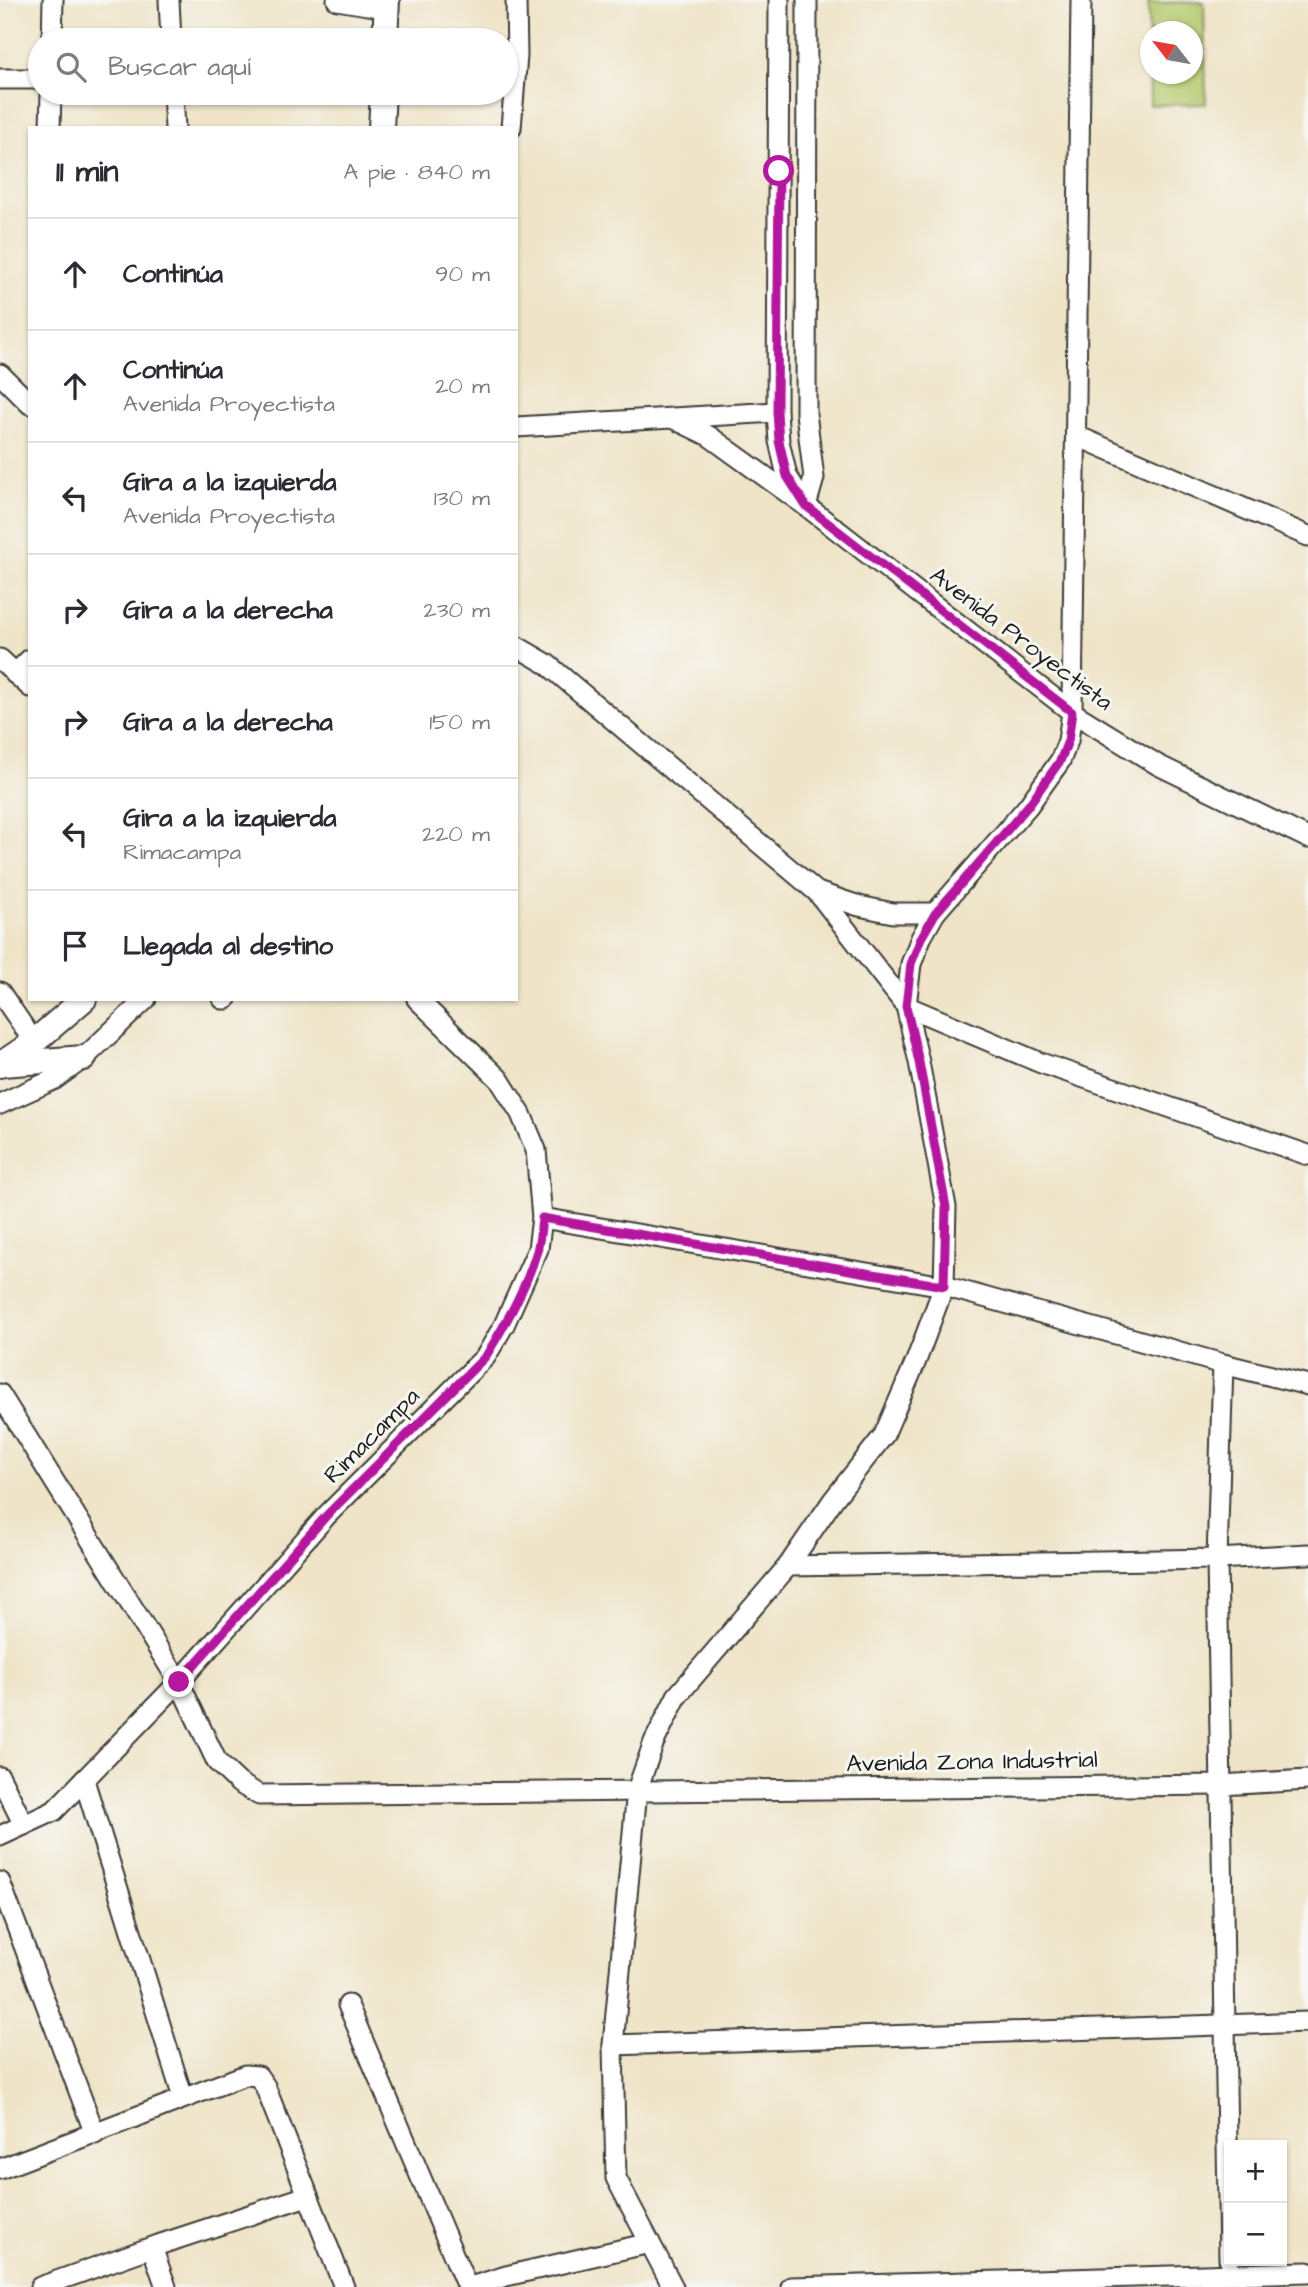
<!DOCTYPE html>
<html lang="es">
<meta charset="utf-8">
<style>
body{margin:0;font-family:"Architects Daughter",sans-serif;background:#f2f2f3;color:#2b2b33}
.controls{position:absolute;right:21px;bottom:21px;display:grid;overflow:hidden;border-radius:0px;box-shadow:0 2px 5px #0004}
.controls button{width:63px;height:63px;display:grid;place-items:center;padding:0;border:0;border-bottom:2px solid #e1e1e2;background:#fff;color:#2b2b33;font:35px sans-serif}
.compass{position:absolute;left:1140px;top:21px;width:63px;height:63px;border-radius:50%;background:#fff;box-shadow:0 2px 5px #0004;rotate:301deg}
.stop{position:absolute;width:21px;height:21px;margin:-16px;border:5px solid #b5179e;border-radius:50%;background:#fff}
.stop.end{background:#b5179e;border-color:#fff;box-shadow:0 2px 7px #0008}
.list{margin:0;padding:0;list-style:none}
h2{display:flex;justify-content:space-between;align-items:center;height:91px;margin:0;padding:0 28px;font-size:30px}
h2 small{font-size:23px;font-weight:400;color:#7c7c81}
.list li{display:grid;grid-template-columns:46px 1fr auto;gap:21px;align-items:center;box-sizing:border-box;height:112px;padding:0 28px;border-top:2px solid #e1e1e2}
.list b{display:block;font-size:26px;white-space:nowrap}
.list p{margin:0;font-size:23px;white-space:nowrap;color:#7c7c81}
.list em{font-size:23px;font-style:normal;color:#7c7c81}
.icon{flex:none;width:38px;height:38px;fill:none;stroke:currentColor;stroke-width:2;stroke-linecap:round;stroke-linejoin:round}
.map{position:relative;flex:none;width:1308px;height:2287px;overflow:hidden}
.search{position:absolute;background:#fff;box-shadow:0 2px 5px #0004;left:28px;top:28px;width:490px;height:77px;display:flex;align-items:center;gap:18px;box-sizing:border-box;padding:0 24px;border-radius:38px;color:#7c7c81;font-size:26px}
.panel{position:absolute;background:#fff;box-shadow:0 2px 5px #0004;left:28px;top:126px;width:490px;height:875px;border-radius:0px}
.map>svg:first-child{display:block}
.green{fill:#b6c96d;stroke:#697244;stroke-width:2;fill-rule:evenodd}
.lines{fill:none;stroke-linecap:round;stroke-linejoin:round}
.minor-casing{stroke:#3c3a36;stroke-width:23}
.major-casing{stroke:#3c3a36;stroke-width:28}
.minor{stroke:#fff;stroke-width:19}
.major{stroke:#fff;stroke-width:24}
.route{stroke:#b5179e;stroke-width:9}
.labels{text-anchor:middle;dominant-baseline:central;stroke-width:6;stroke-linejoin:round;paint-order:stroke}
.street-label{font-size:24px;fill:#1c1c1c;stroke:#f6f6f2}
</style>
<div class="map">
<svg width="1308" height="2287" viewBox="0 0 1308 2287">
<rect width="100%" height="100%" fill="#f6f6f2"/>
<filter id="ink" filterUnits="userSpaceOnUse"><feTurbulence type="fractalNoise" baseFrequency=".0143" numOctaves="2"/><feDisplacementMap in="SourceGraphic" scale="14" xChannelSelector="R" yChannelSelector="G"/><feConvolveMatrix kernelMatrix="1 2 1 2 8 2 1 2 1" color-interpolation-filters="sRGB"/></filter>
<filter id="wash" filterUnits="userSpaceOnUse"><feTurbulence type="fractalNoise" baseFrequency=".00686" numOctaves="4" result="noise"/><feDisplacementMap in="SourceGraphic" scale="28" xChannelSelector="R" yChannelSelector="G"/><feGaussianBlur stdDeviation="1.57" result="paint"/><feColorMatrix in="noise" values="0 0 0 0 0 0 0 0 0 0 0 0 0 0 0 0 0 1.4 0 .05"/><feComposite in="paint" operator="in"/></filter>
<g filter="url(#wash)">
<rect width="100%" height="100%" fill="#efe4c8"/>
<path class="green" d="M1204,2l2,102 -56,1 -2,-102zM1150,32h42v42h-42z"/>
</g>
<g filter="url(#ink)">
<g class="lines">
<g class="minor-casing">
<g id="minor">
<polyline points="169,0 171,40"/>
<polyline points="337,0 386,8"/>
<polyline points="779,0 777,412 779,441 787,476 806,506 1072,712 1158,765 1308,838"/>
<polyline points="52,40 53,0"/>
<polyline points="0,79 40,79"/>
<polyline points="173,93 175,128"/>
<polyline points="50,128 51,93"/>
<polyline points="511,128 517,56 516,0"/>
<polyline points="0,374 30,404"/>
<polyline points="672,418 709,436 806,506 814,478 806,413 807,0"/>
<polyline points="516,427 777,412"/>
<polyline points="1077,436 1308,536"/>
<polyline points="516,646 547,664 817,892 906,1006 1041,1063 1308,1155"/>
<polyline points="0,659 30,687"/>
<polyline points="15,674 30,659"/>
<polyline points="817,892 859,906 893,913 935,913"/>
<polyline points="0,992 34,1042"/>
<polyline points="223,999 226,999"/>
<polyline points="0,1104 55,1079 84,1058 146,999"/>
<polyline points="542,1218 944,1286 1223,1364 1308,1385"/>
<polyline points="1223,1364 1217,1559 1229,2259"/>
<polyline points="0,1394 179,1682 217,1762 239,1783 259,1795 1221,1785 1308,1780"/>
<polyline points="788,1566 1217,1559 1308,1554"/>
<polyline points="0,1777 24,1825"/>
<polyline points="84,1780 183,2098"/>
<polyline points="0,1836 54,1811 179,1682 327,1515 486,1356 504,1325 538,1249 542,1218 536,1150 521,1114 499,1079 417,999"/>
<polyline points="0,1882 95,2134"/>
<polyline points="348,2005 467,2287"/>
<polyline points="613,2045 1308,2022"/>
<polyline points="0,2169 245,2075 258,2076 265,2086 344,2287"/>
<polyline points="152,2247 166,2287"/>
<polyline points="40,2287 152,2247 307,2196"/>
<polyline points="470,2287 506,2276 650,2243"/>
<polyline points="673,2287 616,2178 613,2045 637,1790 654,1742 677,1696 788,1566 833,1500 884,1435 916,1361 944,1286 946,1207 919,1062 906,1006 911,964 921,938 935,913 1028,806 1060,761 1068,741 1072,712 1081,0"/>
<polyline points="791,2287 1308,2272"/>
</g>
</g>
<g class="major-casing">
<g id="major">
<polyline points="385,40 387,0"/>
<polyline points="381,128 383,93"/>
<polyline points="2,1064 84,1058"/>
<polyline points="0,1065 34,1042 84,999"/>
</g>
</g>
<use href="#minor" class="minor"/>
<use href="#major" class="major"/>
</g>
</g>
<g class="lines" filter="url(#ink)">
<path class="route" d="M179,1682l148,-167 159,-159c20,-33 40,-68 51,-105 3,-11 4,-23 5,-33l402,68 2,-79 -27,-145 -13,-56 5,-42 10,-26 14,-24 93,-108 32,-45 8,-20 4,-29 -266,-206 -19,-30 -8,-35 -2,-29 2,-241"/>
</g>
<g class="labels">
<g class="street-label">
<text transform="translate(1021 639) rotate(37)">Avenida Proyectista</text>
<text transform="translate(372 1436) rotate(-45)">Rimacampa</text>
<text transform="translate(972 1762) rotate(-1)">Avenida Zona Industrial</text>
</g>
</g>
</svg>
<div class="controls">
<button>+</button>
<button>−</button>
</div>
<svg class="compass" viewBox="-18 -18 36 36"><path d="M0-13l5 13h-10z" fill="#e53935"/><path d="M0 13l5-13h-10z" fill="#7c7c81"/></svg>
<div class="stop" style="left:779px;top:171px"></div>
<div class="stop end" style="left:179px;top:1682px"></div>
<div class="search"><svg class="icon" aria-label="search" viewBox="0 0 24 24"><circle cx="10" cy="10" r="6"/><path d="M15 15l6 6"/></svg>Buscar aquí</div>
<section class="panel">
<h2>11 min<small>A pie · 840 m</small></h2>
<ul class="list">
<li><svg class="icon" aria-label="ahead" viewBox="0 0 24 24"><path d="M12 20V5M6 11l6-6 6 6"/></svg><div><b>Continúa</b></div><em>90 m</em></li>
<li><svg class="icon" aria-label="ahead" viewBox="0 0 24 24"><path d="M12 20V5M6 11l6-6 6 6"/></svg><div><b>Continúa</b><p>Avenida Proyectista</p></div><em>20 m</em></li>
<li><svg class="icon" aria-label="left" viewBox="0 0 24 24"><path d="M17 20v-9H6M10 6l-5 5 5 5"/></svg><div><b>Gira a la izquierda</b><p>Avenida Proyectista</p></div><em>130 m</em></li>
<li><svg class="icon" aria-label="right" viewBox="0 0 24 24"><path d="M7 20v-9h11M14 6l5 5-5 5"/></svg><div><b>Gira a la derecha</b></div><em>230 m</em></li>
<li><svg class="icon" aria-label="right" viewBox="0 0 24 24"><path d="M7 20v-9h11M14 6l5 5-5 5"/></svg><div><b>Gira a la derecha</b></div><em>150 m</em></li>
<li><svg class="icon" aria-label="left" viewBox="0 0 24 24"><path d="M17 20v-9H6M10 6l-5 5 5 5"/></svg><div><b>Gira a la izquierda</b><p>Rimacampa</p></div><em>220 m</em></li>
<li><svg class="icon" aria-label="arrive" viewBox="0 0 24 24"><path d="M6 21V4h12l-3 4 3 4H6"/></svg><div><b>Llegada al destino</b></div></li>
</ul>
</section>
</div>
